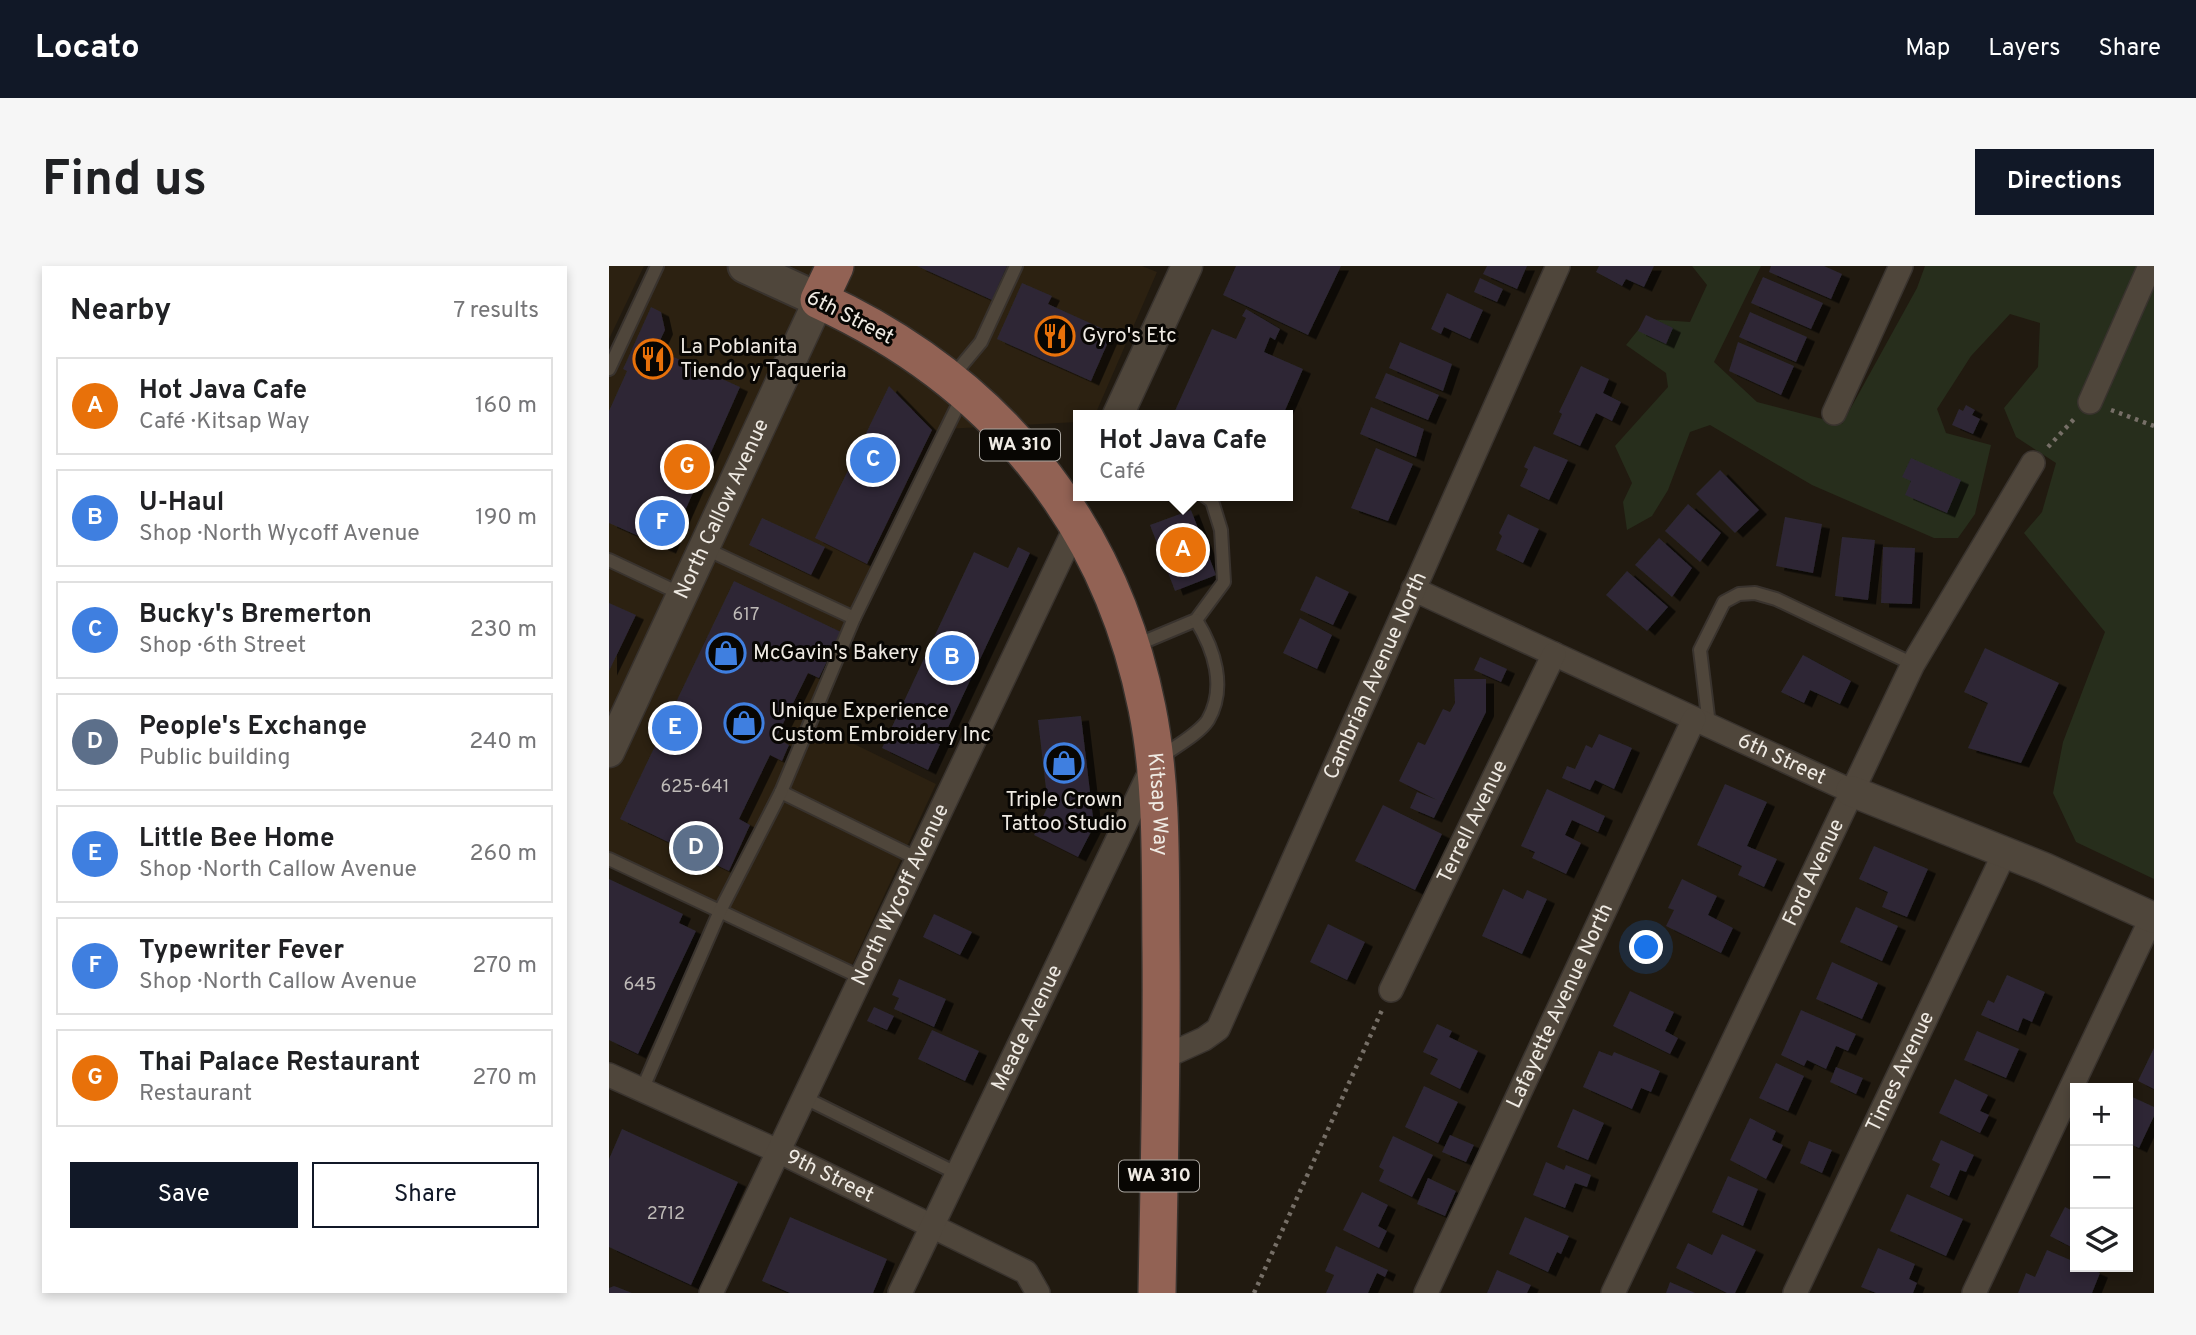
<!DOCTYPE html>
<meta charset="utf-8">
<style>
body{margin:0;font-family:Overpass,sans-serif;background:#f6f6f6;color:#202124}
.controls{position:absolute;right:21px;bottom:21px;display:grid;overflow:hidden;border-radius:0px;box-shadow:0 4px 10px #0003}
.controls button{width:63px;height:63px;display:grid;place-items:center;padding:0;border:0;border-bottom:2px solid #e0e0e0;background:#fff;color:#202124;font:35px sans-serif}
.you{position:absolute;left:1038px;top:682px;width:24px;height:24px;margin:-18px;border:5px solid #fff;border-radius:50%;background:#1a73e8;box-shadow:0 0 0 10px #1a73e833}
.badge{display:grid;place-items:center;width:46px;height:46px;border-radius:50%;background:#111827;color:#fff;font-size:23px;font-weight:700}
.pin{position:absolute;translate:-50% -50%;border:4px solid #fff;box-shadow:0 2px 7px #0006}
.popup{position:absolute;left:464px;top:144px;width:220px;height:91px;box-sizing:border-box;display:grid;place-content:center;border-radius:0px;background:#fff;filter:drop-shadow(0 2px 5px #0005);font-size:23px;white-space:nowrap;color:#757577}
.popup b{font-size:26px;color:#202124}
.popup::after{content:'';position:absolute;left:50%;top:100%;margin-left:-14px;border:14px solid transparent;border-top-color:#fff}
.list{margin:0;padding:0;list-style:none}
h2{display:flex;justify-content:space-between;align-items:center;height:91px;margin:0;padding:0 28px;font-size:30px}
h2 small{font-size:23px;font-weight:400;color:#757577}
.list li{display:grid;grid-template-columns:46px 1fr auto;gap:21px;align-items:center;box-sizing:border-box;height:98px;margin:0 14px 14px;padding:0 14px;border:2px solid #e0e0e0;border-radius:0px}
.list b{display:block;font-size:26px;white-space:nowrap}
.list p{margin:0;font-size:23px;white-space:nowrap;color:#757577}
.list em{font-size:23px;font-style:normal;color:#757577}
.actions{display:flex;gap:14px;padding:21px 28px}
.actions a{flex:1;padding:16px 0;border:2px solid #111827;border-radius:0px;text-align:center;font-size:24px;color:#111827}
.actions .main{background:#111827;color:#fff}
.icon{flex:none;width:38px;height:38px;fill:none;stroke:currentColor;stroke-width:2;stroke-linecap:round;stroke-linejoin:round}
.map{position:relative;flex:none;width:1545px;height:1027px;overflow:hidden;border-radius:0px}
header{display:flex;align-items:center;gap:42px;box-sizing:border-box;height:98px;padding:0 35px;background:#111827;color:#fff}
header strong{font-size:33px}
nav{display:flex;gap:38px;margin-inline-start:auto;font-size:24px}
.intro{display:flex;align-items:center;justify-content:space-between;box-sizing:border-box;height:168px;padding:0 42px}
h1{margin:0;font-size:49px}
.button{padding:18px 32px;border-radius:0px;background:#111827;color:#fff;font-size:24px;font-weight:700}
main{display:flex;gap:42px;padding:0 42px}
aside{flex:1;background:#fff;border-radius:0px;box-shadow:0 4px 10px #0003}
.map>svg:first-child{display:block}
.built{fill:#2c2111}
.green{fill:#272e1c}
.building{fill:#2d2834;filter:url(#shadow)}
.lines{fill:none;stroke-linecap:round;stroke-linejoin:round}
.service-casing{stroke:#39332e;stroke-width:16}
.minor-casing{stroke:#39332e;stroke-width:26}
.tertiary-casing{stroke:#39332e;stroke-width:33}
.secondary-casing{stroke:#39332e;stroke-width:37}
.primary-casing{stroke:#39332e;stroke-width:40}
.path{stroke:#766f67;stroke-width:4.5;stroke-dasharray:3.5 5;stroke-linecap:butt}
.service{stroke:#4f463b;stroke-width:12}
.minor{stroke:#4f463b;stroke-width:23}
.tertiary{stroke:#4f463b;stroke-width:30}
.secondary{stroke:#4f463b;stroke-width:33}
.primary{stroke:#926254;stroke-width:37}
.labels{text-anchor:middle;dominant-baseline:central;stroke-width:6;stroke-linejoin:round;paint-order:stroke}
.number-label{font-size:18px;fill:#bebab7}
.shield{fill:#080603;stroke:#aaa6a0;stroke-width:2}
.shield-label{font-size:19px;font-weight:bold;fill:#efeae3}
.street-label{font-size:21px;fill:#efeae3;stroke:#080603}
.poi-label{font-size:21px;fill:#efeae3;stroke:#080603;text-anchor:start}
</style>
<header>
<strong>Locato</strong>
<nav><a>Map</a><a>Layers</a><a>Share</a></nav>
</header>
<div class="intro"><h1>Find us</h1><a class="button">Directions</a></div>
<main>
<aside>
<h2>Nearby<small>7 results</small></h2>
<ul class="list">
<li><span class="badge" style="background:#e8710a">A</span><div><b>Hot Java Cafe</b><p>Café · Kitsap Way</p></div><em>160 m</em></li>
<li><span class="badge" style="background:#3f7fe0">B</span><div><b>U-Haul</b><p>Shop · North Wycoff Avenue</p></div><em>190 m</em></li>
<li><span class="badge" style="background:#3f7fe0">C</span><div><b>Bucky's Bremerton</b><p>Shop · 6th Street</p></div><em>230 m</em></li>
<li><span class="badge" style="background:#5c6f8a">D</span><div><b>People's Exchange</b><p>Public building</p></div><em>240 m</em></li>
<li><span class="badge" style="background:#3f7fe0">E</span><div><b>Little Bee Home</b><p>Shop · North Callow Avenue</p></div><em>260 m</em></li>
<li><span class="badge" style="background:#3f7fe0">F</span><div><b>Typewriter Fever</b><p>Shop · North Callow Avenue</p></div><em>270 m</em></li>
<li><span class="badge" style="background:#e8710a">G</span><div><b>Thai Palace Restaurant</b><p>Restaurant</p></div><em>270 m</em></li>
</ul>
<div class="actions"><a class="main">Save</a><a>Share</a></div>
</aside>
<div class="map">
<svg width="1545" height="1027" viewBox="0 0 1545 1027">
<defs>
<filter id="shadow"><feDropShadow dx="8" dy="4.5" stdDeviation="0" flood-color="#0009"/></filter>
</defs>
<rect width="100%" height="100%" fill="#211a10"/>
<g class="built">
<polygon points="0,0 35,0 0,73"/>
<polygon points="44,0 533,0 548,6 486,149 469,149 469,156 335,163 198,455 327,518 241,703 0,588 0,95"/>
</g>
<polygon class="green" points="1083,0 1152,0 1105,96 1148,136 1233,158 1308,22 1316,0 1545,0 1545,613 1467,576 1444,527 1454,476 1496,366 1415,267 1433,246 1447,197 1407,171 1395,142 1429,101 1431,57 1401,48 1362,90 1328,143 1337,167 1382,179 1366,248 1349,272 1325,272 1203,219 1101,159 1081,166 1059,224 1043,250 1018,264 1014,236 1023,217 1006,180 1059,121 1057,107 1017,79 1038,53 1081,56 1098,19"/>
<g class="building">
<polygon points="308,0 398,0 383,34"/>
<polygon points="627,0 732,0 699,69 614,29"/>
<polygon points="878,0 918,0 908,23 874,8"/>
<polygon points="990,0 1045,0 1035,21 1017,13 1013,20 987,6"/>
<polygon points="1162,0 1215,0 1233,8 1222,33 1160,6"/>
<polygon points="1154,11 1214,37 1202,63 1142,37"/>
<polygon points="871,12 894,23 888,36 865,26"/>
<polygon points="413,17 443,30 439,38 503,67 482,115 388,73"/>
<polygon points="838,27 874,44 861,73 835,61 832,68 822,63"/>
<polygon points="42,41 52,46 56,64 47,83 131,121 59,283 0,257 0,145 18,105 14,103"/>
<polygon points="637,43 671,63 666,74 661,71 655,86 694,103 674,149 564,149 603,63 627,73 637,52 633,50"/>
<polygon points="1141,46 1198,71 1187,96 1130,71"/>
<polygon points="1037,49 1064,62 1057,78 1029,65"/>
<polygon points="791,76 843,98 834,125 780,102"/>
<polygon points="1129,76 1185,100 1172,129 1120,105"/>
<polygon points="972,100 1000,113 994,127 1012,136 1003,155 987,147 971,180 944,168 953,148 950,146"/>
<polygon points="777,107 830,129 819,154 766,132"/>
<polygon points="280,120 323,164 258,298 206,272"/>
<polygon points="1357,139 1366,144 1363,149 1371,153 1364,168 1343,159 1350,143 1354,145"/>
<polygon points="762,141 815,163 807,191 751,168"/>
<polygon points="925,180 959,194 940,234 911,220 919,203 915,201"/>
<polygon points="767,182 804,198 779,255 742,242"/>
<polygon points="1302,192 1352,214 1338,247 1296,229 1302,215 1293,211"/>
<polygon points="1111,204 1150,244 1126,267 1087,228"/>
<polygon points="1079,238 1112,267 1091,296 1056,265"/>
<polygon points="582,244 607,309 566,325 541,259"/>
<polygon points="899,248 930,263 914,297 887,284 893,270 890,267"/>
<polygon points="1176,251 1213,258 1204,307 1167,300"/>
<polygon points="153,252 216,281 202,309 140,279"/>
<polygon points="1233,271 1266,274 1259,334 1226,330"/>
<polygon points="1050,272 1083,302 1063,331 1026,299"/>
<polygon points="409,281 421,287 319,504 273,482 365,286 399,302"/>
<polygon points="1274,281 1306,282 1303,338 1272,337"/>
<polygon points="1018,305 1059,341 1038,365 997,329"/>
<polygon points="707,310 740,326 724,359 691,344"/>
<polygon points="125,315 232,366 210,412 199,407 167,472 180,479 173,495 161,489 130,553 141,559 120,605 11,553"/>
<polygon points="0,337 27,349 0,405"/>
<polygon points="691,352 723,369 708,403 674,387"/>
<polygon points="1376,382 1450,417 1412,497 1359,482 1379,437 1355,426"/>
<polygon points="1194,389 1242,415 1231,438 1201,424 1195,437 1172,426"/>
<polygon points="871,391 898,403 892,416 865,404"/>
<polygon points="845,413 877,413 877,446 825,552 801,542 808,526 828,534 790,515 809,476 816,479 834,443 841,446 846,437"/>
<polygon points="472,450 485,560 469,591 425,569 439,540 429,454"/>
<polygon points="990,468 1023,482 1005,523 986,514 981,524 953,512 958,500 966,503 977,479 983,482"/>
<polygon points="1116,518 1158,536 1138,580 1168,593 1155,621 1129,609 1133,600 1088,579"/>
<polygon points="938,523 996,550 989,566 963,554 956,569 972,577 957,608 923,592 926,586 912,580"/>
<polygon points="774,539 833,568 806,624 746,595"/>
<polygon points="1265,580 1319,603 1298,651 1273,641 1279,626 1250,613"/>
<polygon points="0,613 74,648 70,657 87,665 29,788 0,774"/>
<polygon points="1073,613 1108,630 1099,649 1124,662 1112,687 1057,660 1065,644 1059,642"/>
<polygon points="894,623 914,633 918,624 938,633 913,688 873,670"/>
<polygon points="1247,641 1289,660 1273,695 1231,676"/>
<polygon points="325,648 363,666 351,689 314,671"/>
<polygon points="719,658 756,676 738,714 701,696"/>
<polygon points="1223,696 1269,717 1253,753 1207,733"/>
<polygon points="1398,709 1436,726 1423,756 1414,752 1409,765 1372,749 1379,734 1385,737"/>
<polygon points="290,713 337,733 325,761 285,743 290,732 283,729"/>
<polygon points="1021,725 1065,746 1056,765 1069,772 1061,788 1004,760"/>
<polygon points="265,741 285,750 278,764 258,755"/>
<polygon points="1192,744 1247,768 1239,785 1227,780 1217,803 1198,794 1195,800 1172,789"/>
<polygon points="828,758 843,765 840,771 869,785 851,823 821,808 829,793 814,786"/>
<polygon points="323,764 370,785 356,815 309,793"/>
<polygon points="1368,765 1410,783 1397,812 1355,794"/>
<polygon points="1545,782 1545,823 1529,815"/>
<polygon points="990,785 1003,790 1005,786 1051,805 1042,826 1032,822 1023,843 974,821"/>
<polygon points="1167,797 1195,810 1179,845 1150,832"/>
<polygon points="1227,801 1254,812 1247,828 1221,816"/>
<polygon points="1346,813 1379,829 1371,845 1380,849 1371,867 1330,847"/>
<polygon points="815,820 849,836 829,877 796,861"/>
<polygon points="1519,829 1545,841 1545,850 1530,882 1519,877"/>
<polygon points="964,843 995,857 979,894 948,881"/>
<polygon points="1141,852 1167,865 1163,874 1174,879 1157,913 1121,894"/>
<polygon points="13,863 129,916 82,1019 0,981 0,893"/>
<polygon points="841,869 865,879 857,896 833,886"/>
<polygon points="784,870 824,889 803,931 770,915 775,904 770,901"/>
<polygon points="1332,874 1365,889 1357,906 1351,904 1340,930 1321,921 1331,898 1323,894"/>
<polygon points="1200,875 1223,884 1213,907 1191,897"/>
<polygon points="937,896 955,904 957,899 982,909 978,921 966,917 956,942 924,929"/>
<polygon points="1119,910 1149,923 1134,960 1103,946"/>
<polygon points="819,912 847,925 836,950 808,938"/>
<polygon points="753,926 779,939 769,960 778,965 770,982 734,964"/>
<polygon points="1298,928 1354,953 1337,990 1281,965"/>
<polygon points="1456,941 1466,946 1466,983 1441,970"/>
<polygon points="181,951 278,993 264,1027 181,1027 153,1015"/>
<polygon points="916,951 960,970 952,988 948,986 939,1006 900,988"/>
<polygon points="1113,968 1147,984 1126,1027 1118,1027 1067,1002 1079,977 1103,989"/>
<polygon points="727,980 779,1004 776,1011 768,1007 759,1027 717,1027 725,1009 716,1005"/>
<polygon points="1269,982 1306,998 1300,1013 1308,1017 1304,1027 1267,1027 1252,1021"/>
<polygon points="1438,984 1466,996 1466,1001 1478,1001 1491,1007 1483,1027 1409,1027 1417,1007 1426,1011"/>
<polygon points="888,1004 922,1019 918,1027 878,1027"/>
<polygon points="1061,1016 1086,1027 1057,1027"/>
<polygon points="5,1020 13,1023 23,1027 0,1027 0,1022"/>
</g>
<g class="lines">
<g class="service-casing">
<g id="service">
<polyline points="0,103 48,0"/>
<polyline points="343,111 372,76 407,0"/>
<polyline points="95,282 245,352"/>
<polyline points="0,294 72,328"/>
<polyline points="525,380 587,354 615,316 612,264 603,235 596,230"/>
<polyline points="1100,459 1091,384 1115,336 1130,328 1146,327 1167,333 1304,398"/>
<path d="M551,492c14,-11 39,-24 48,-38 19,-33 6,-71 -12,-100"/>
<polyline points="172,526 309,593"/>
<polyline points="0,593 253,712"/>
<polyline points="33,824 111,645 172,526 245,352 354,129"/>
<polyline points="196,832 347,907"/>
</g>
</g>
<g class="minor-casing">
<g id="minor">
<polyline points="1481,136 1541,0"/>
<polyline points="1225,147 1292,0"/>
<path id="s1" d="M804,323l438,202"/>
<path id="s2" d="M782,724l163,-336"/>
<path id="s3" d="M553,792l42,-19 14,-10 340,-763"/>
<path id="s4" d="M0,809l171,77 246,120 12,21"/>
<path id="s5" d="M102,1027l367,-771"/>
<path id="s6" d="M291,1027l252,-525"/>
<path id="s7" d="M817,1027l268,-574"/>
<path id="s8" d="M1004,1027l300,-629 120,-201"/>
<path id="s9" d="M1186,1027l210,-441"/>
<polyline points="1365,1027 1543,651"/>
</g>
</g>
<g class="tertiary-casing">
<g id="tertiary">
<polyline points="509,149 578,0"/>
<path id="s10" d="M0,486l210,-452"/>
<polyline points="1242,525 1435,602 1545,652"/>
</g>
</g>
<g class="secondary-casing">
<polyline id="secondary" points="136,0 210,34"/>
</g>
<g class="primary-casing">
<g id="primary">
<path id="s11" d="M226,0l-16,34c174,80 290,219 328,408 16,79 13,163 14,244 1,114 -2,227 -4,341"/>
</g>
</g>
<g class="path">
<polyline points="1502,144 1545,160"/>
<polyline points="1439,181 1467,151"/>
<polyline points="645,1027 773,744"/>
</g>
<use href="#service" class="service"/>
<use href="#minor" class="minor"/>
<use href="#tertiary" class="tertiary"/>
<use href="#secondary" class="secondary"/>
<use href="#primary" class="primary"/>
</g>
<defs>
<g id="restaurant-ring" transform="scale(2.0125)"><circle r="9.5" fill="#080603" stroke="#e8710a" stroke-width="1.5"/><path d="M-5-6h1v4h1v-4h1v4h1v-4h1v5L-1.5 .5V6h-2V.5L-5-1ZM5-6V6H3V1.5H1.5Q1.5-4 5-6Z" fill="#e8710a"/></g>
<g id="shop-ring" transform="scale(2.0125)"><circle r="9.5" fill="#080603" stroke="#3f7fe0" stroke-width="1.5"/><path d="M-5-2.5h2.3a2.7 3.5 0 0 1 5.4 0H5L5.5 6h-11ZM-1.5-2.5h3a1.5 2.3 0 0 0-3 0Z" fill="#3f7fe0"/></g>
</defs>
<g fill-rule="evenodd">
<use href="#restaurant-ring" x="446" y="70"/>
<use href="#restaurant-ring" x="44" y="93"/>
<use href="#shop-ring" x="117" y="387"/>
<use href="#shop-ring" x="135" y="457"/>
<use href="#shop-ring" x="455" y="497"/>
</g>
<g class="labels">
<g class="number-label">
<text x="137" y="349">617</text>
<text x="86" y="521">625-641</text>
<text x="31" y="719">645</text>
<text x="57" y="948">2712</text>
</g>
<g class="shield">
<rect x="371" y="163.5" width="80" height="31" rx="5"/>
<rect x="510" y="894.5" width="80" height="31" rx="5"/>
</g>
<g class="shield-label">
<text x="411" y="179">WA 310</text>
<text x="550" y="910">WA 310</text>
</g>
<g class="street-label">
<text transform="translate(241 52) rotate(27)">6th Street</text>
<text stroke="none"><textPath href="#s10" startOffset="268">North Callow Avenue</textPath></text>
<text stroke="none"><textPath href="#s3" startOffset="450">Cambrian Avenue North</textPath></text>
<text stroke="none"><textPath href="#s1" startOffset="406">6th Street</textPath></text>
<text stroke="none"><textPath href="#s11" startOffset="679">Kitsap Way</textPath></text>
<text stroke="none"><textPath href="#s2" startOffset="187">Terrell Avenue</textPath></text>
<text stroke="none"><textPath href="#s8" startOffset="466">Ford Avenue</textPath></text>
<text stroke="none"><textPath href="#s5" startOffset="441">North Wycoff Avenue</textPath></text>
<text stroke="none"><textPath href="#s7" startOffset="317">Lafayette Avenue North</textPath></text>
<text stroke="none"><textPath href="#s6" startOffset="294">Meade Avenue</textPath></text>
<text stroke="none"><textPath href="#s9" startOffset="245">Times Avenue</textPath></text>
<text stroke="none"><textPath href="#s4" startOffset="243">9th Street</textPath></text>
</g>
<g class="poi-label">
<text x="473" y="70">Gyro's Etc</text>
<text x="71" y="81">La Poblanita<tspan x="71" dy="24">Tiendo y Taqueria</tspan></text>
<text x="144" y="387">McGavin's Bakery</text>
<text x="162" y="445">Unique Experience<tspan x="162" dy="24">Custom Embroidery Inc</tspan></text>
<text x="455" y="534" text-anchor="middle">Triple Crown<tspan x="455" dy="24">Tattoo Studio</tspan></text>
</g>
</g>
</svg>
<div class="controls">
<button>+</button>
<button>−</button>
<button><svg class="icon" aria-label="layers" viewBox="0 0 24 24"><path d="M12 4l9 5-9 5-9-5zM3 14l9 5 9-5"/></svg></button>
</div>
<div class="you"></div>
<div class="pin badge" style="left:574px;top:284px;background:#e8710a">A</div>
<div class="popup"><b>Hot Java Cafe</b>Café</div>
<div class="pin badge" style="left:343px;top:392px;background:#3f7fe0">B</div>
<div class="pin badge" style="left:264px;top:194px;background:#3f7fe0">C</div>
<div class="pin badge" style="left:87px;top:582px;background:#5c6f8a">D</div>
<div class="pin badge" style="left:66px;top:462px;background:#3f7fe0">E</div>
<div class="pin badge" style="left:53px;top:257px;background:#3f7fe0">F</div>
<div class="pin badge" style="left:78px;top:201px;background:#e8710a">G</div>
</div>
</main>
